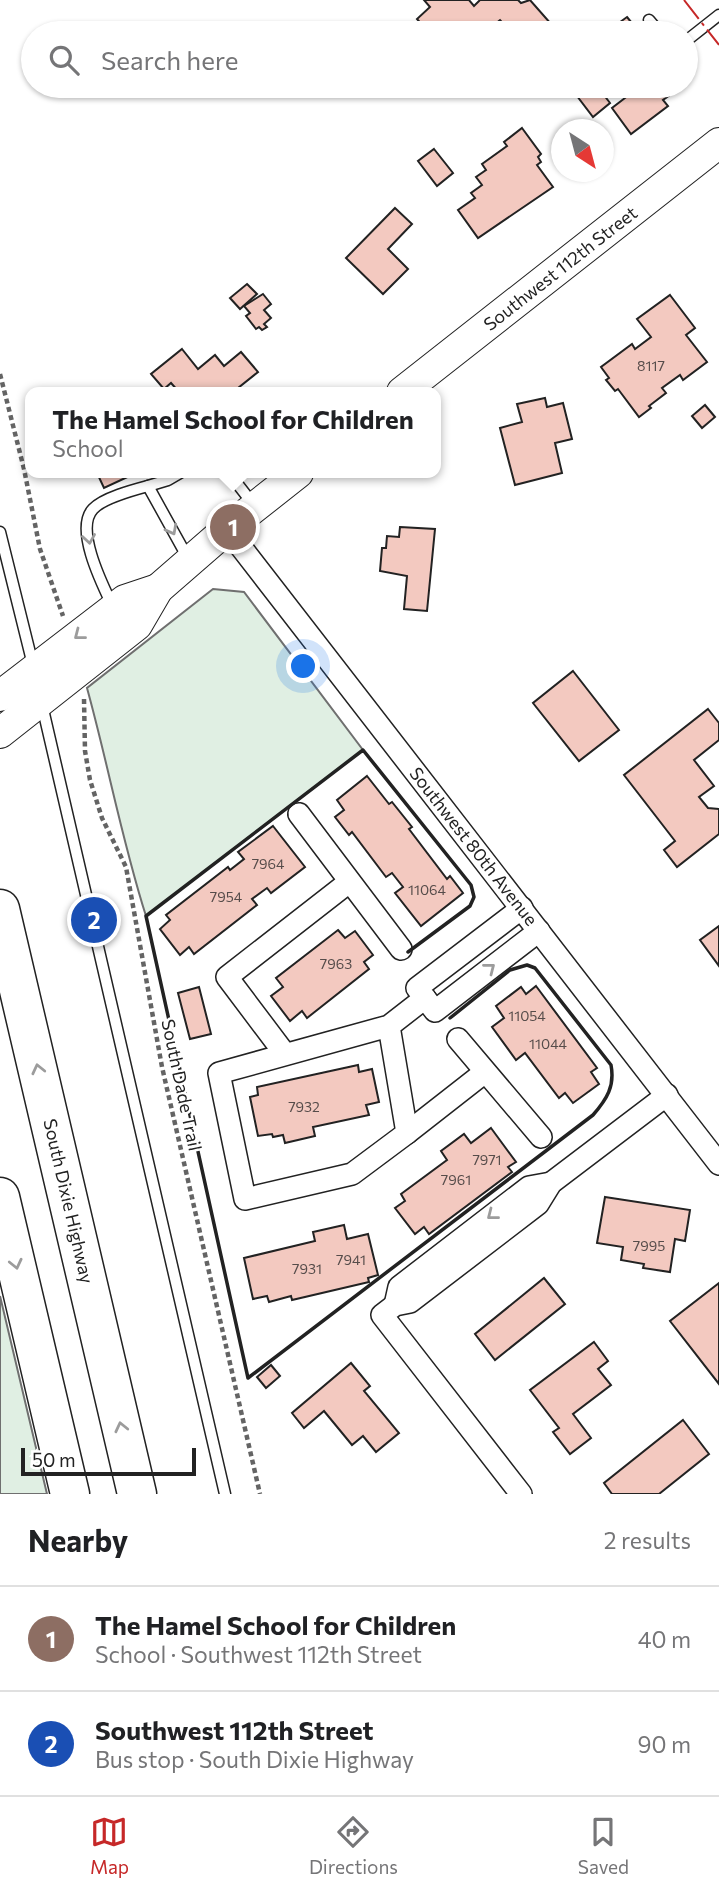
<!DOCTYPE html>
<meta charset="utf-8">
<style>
body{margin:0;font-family:Commissioner,sans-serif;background:#f2f2f2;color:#202124}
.compass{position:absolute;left:551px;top:119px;width:63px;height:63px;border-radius:50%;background:#fff;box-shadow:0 2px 5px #0004;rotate:144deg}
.scale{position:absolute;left:21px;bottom:18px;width:175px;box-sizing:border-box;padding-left:7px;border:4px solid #222;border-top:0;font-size:19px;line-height:24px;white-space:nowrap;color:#222;-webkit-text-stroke:5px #fff;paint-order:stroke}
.you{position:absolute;left:304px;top:667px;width:24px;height:24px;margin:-18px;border:5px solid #fff;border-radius:50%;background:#1a73e8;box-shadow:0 0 0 10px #1a73e833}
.badge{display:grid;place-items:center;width:46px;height:46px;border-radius:50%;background:#c62828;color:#fff;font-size:23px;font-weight:700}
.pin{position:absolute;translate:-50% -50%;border:4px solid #fff;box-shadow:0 2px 7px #0006}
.popup{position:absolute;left:25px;top:387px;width:416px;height:91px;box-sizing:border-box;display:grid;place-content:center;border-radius:14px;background:#fff;filter:drop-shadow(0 2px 5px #0005);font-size:23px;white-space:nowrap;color:#757577}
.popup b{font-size:26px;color:#202124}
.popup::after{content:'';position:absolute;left:50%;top:100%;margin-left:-14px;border:14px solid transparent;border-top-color:#fff}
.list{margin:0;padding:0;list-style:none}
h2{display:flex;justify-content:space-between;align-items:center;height:91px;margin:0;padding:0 28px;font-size:30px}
h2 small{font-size:23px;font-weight:400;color:#757577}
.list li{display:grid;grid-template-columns:46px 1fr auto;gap:21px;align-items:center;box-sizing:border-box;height:105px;padding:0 28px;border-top:2px solid #e0e0e0}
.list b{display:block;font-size:26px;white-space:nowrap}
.list p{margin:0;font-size:23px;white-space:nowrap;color:#757577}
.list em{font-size:23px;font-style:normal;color:#757577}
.icon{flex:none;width:38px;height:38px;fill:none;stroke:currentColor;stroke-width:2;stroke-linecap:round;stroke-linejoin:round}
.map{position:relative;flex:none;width:719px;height:1494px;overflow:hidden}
.search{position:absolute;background:#fff;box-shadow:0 2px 5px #0004;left:21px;right:21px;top:21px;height:77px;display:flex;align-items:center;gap:18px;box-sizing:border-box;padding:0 24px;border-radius:38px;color:#757577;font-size:26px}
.sheet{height:301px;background:#fff}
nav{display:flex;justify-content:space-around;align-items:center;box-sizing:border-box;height:98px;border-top:2px solid #e0e0e0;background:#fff;font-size:19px;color:#757577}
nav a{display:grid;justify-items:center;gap:4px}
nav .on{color:#c62828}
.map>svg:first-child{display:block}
.green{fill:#e0efe3;stroke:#6f6f6f;stroke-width:2}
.building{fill:#f3c9c0;stroke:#222;stroke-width:2}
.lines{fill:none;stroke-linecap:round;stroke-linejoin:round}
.lane-casing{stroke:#222;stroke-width:13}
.street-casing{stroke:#222;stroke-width:24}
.secondary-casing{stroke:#222;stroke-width:32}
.highway-casing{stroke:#222;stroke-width:41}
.path{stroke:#646464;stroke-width:4.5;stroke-dasharray:5 3.5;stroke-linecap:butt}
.lane{stroke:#fff;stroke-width:10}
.street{stroke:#fff;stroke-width:21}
.secondary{stroke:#fff;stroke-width:30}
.highway{stroke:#fff;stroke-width:38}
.wall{stroke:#222;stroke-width:3.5}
.power{stroke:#c62828;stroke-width:2;stroke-dasharray:24 5 3.5 5;stroke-linecap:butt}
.oneway{stroke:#9c9c9c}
.labels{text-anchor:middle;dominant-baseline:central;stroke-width:5;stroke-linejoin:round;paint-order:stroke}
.number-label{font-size:14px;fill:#564c4a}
.street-label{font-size:18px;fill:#222;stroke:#fff}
</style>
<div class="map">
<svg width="719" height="1494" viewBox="0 0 719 1494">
<rect width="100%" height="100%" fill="#fff"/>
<g class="green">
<path d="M213,589l31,3 119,158 -217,166c-24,-75 -38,-152 -59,-228z"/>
<polygon points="0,1296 47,1494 0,1494"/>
</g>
<g class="building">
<polygon points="424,0 469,0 474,6 480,0 518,0 521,3 530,0 559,33 527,33 520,26 512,33 500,20 484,33 429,33 417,19 430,7"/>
<polygon points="627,17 640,33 605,33"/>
<polygon points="591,86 597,86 610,103 593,117 577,96"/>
<polygon points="636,86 674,86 677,90 663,100 668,106 631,134 612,108 638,88"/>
<polygon points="522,128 541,154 538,157 541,162 537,165 553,187 478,238 458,210 475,198 471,193 482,185 476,177 486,170 482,164 507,146 504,142"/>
<polygon points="434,149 453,173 437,186 418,161"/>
<polygon points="395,208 412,224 388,249 408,269 383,294 346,258"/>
<polygon points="247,284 257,294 240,309 230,298"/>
<polygon points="263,294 271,304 264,310 271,318 264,324 267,327 262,330 259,327 256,329 246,316 250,313 244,306"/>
<polygon points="670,295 695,328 686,335 707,362 683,380 680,375 662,388 666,393 649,406 651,408 639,417 618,389 615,391 606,380 609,378 601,367 632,344 635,349 651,337 637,319"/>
<polygon points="182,349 198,369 215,355 224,366 241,352 258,372 233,392 179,392 171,383 164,389 151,374"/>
<polygon points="545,398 547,407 563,403 572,439 555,443 562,473 515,485 500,428 522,422 517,404"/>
<polygon points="705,405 715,417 702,428 692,416"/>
<polygon points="97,473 136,473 104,488"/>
<polygon points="400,527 435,529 427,611 404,609 407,576 380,571 382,548 386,548 387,536 399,537"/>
<polygon points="573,671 619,730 579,761 533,703"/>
<polygon points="708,709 719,723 719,740 694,760 714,786 699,797 708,808 719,809 719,834 677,867 664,850 675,841 624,775"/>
<polygon points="367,776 389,804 392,802 412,827 409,829 447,879 450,876 463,893 421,926 395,893 403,887 392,873 386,877 352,832 349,835 335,817 344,810 337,800"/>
<polygon points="273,826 305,867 271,893 267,888 252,899 257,905 194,954 189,947 180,955 160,929 170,920 166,915 228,867 230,870 244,859 238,852"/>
<polygon points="719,926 719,966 700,940"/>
<polygon points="338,930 345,938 355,931 373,955 364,962 369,969 307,1018 302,1011 290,1021 271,996 283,987 276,978"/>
<polygon points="536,986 597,1068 591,1072 599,1084 573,1103 565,1093 559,1098 525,1053 516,1060 492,1027 504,1018 496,1006 521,987 526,994"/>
<polygon points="199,987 211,1034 190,1039 178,993"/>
<polygon points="358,1065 359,1072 372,1069 379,1102 366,1105 369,1115 313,1127 315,1136 285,1143 283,1135 273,1137 272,1134 258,1136 250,1097 258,1095 257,1087"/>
<polygon points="491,1128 516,1162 508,1167 512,1172 429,1234 424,1227 415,1234 395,1208 405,1201 401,1194 447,1160 441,1151 464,1134 471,1143"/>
<polygon points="605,1197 690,1210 685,1241 675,1239 670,1272 643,1268 644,1264 621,1260 623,1247 597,1243"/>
<polygon points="344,1225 347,1239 368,1234 378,1275 368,1278 369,1282 292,1300 291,1296 269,1302 267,1296 253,1299 244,1258 315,1241 313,1232"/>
<polygon points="544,1278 565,1304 495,1360 475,1334"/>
<polygon points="719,1283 719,1384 670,1321"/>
<polygon points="594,1342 608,1361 598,1369 611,1385 573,1414 591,1438 570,1454 553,1432 559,1428 530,1390"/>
<polygon points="351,1363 370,1386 364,1391 399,1433 376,1452 363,1436 352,1445 324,1411 304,1428 292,1413"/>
<polygon points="271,1365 280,1376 266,1388 257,1377"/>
<polygon points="683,1420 709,1454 659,1494 612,1494 604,1483"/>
</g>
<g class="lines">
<g class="lane-casing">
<g id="lane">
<polyline points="649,20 660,33"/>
<polyline points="686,41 719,15"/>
<polyline points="180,473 168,480 148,486 189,560"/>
<polyline points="229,473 253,504"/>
<polyline points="0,532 33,665"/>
<path d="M113,607c-10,-21 -39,-78 -20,-98 10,-11 40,-19 55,-23"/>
<polyline points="42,705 225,1494"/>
</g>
</g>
<g class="street-casing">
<g id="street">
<polyline points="227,529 719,1164"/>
<polyline points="299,814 401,949"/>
<polyline points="522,908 417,988 435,1011 539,931"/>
<polyline points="389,1026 407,1133 352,1174 245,1199 219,1073 389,1026 425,998"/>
<polyline points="458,1039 541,1137"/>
<polyline points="285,1054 227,977 349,882"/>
<polyline points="407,1133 485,1072"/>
<polyline points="395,1305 399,1287 529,1187 551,1183"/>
<polyline points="521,1494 382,1315 395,1305 410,1302 538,1204 551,1183 667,1095"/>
</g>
</g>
<g class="secondary-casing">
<g id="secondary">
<polyline points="402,392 719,143"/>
<polyline points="0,696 125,600 158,589"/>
<polyline points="0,733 137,625 158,589 227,529 298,473"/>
</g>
</g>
<g class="highway-casing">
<g id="highway">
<polyline points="0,909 137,1494"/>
<polyline points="0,1197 70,1494"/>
</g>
</g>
<g class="path">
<polyline points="0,374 24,469 40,549 63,616"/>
<polyline points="84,699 85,751 90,780 102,818 126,867 162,1067 260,1494"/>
</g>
<use href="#lane" class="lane"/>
<use href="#street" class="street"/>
<use href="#secondary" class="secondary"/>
<use href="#highway" class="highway"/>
<path class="wall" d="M408,952l62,-46 4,-9 -3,-12 -108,-135 -217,166 102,462 345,-263c14,-16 22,-29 18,-50l-76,-97 -8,-3 -17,5 -60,48"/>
<polyline class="power" points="684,0 719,45"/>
</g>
<defs><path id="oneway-chevron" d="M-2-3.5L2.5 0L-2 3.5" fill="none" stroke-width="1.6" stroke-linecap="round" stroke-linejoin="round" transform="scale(1.75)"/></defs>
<g class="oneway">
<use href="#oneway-chevron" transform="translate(172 530) rotate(62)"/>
<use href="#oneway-chevron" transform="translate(89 539) rotate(81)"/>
<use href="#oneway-chevron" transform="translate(79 635) rotate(142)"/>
<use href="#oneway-chevron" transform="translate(490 968) rotate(-38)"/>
<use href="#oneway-chevron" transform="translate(38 1069) rotate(-103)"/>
<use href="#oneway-chevron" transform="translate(492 1215) rotate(142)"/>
<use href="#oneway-chevron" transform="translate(16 1264) rotate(77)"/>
<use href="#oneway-chevron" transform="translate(121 1427) rotate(-103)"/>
</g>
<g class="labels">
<g class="number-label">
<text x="651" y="365">8117</text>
<text x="268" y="863">7964</text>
<text x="427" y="889">11064</text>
<text x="226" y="896">7954</text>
<text x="336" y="963">7963</text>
<text x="527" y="1015">11054</text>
<text x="548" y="1043">11044</text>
<text x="304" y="1106">7932</text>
<text x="487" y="1159">7971</text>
<text x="456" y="1179">7961</text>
<text x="649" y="1245">7995</text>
<text x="351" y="1259">7941</text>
<text x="307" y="1268">7931</text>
</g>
<g class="street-label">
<text transform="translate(560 268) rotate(-38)">Southwest 112th Street</text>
<text transform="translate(474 846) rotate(52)">Southwest 80th Avenue</text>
<text transform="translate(182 1085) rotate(78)">South Dade Trail</text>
<text transform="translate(69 1201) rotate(77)">South Dixie Highway</text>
</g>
</g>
</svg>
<svg class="compass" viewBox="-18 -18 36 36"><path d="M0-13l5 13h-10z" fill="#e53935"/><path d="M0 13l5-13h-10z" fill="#757577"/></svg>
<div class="scale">50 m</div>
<div class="you"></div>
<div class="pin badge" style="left:233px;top:527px;background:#8d6e63">1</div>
<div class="popup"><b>The Hamel School for Children</b>School</div>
<div class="pin badge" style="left:94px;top:920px;background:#1a4fb4">2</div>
<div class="search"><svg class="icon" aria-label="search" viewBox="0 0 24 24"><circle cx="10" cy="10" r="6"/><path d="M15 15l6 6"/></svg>Search here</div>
</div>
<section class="sheet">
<h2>Nearby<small>2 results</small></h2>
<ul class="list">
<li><span class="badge" style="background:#8d6e63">1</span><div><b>The Hamel School for Children</b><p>School · Southwest 112th Street</p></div><em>40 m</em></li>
<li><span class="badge" style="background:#1a4fb4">2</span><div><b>Southwest 112th Street</b><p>Bus stop · South Dixie Highway</p></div><em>90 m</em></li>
</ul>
</section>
<nav>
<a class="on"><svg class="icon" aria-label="map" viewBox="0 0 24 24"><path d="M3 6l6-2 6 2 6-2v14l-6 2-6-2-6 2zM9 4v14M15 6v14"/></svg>Map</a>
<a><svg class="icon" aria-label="directions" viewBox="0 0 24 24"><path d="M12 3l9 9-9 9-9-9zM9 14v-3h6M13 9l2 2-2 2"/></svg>Directions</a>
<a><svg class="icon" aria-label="saved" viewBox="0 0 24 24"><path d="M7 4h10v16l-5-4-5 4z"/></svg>Saved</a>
</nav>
